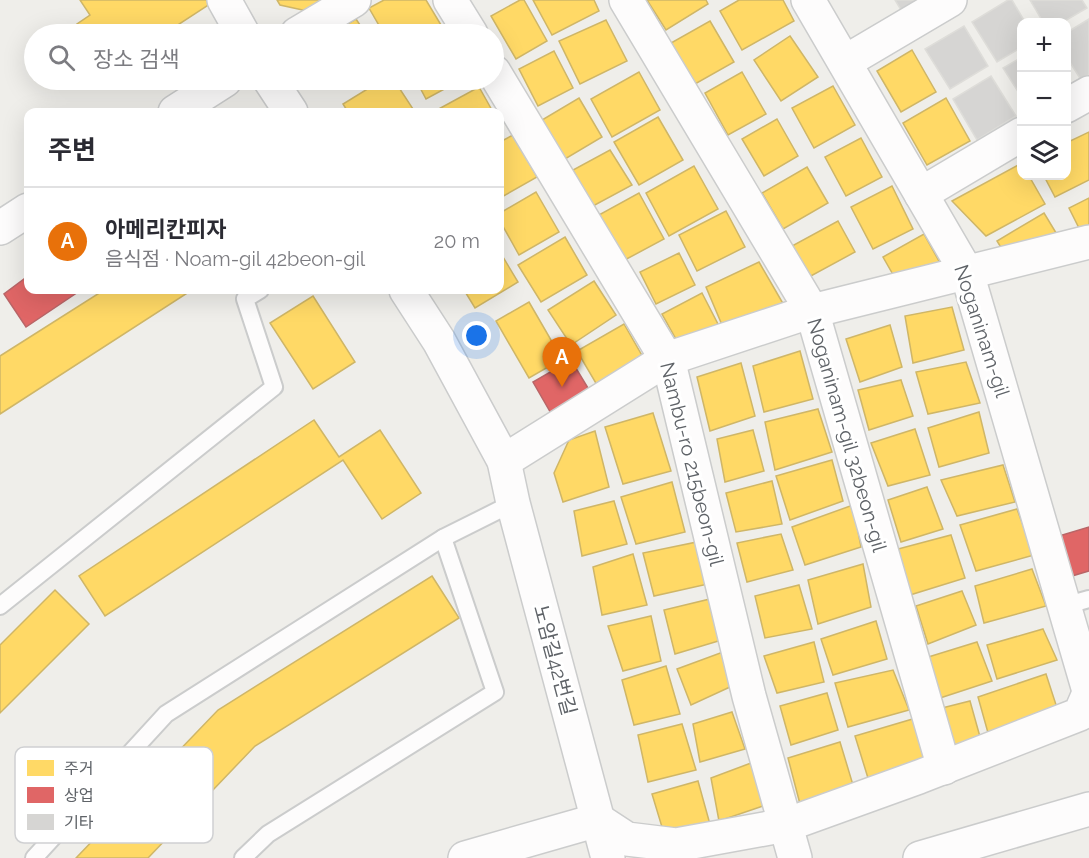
<!DOCTYPE html>
<html lang="ko">
<meta charset="utf-8">
<style>
body{margin:0;font-family:Raleway,"Noto Sans KR",sans-serif;background:#f2f2f3;color:#2b2b33}
.controls{position:absolute;right:18px;top:18px;display:grid;overflow:hidden;border-radius:12px;box-shadow:0 6px 24px #0002}
.controls button{width:54px;height:54px;display:grid;place-items:center;padding:0;border:0;border-bottom:2px solid #e1e1e2;background:#fff;color:#2b2b33;font:30px sans-serif}
.you{position:absolute;left:477px;top:336px;width:21px;height:21px;margin:-15px;border:4px solid #fff;border-radius:50%;background:#1a73e8;box-shadow:0 0 0 9px #1a73e833}
.badge{display:grid;place-items:center;width:39px;height:39px;border-radius:50%;background:#919496;color:#fff;font-size:20px;font-weight:700}
.pin{position:absolute;translate:-50% -50px;filter:drop-shadow(0 2px 3px #0008)}
.pin::after{content:'';position:absolute;top:32px;width:21px;height:18px;background:inherit;clip-path:polygon(0 0,100% 0,50% 100%)}
.list{margin:0;padding:0;list-style:none}
h2{display:flex;justify-content:space-between;align-items:center;height:78px;margin:0;padding:0 24px;font-size:26px}
h2 small{font-size:20px;font-weight:400;color:#7c7c81}
.list li{display:grid;grid-template-columns:39px 1fr auto;gap:18px;align-items:center;box-sizing:border-box;height:108px;padding:0 24px;border-top:2px solid #e1e1e2}
.list b{display:block;font-size:22px;white-space:nowrap}
.list p{margin:0;font-size:20px;white-space:nowrap;color:#7c7c81}
.list em{font-size:20px;font-style:normal;color:#7c7c81}
.icon{flex:none;width:33px;height:33px;fill:none;stroke:currentColor;stroke-width:2;stroke-linecap:round;stroke-linejoin:round}
.map{position:relative;flex:none;width:1089px;height:858px;overflow:hidden}
.search{position:absolute;background:#fff;box-shadow:0 6px 24px #0002;left:24px;top:24px;width:480px;height:66px;display:flex;align-items:center;gap:15px;box-sizing:border-box;padding:0 21px;border-radius:33px;color:#7c7c81;font-size:22px}
.panel{position:absolute;background:#fff;box-shadow:0 6px 24px #0002;left:24px;top:108px;width:480px;height:186px;border-radius:12px}
.map>svg:first-child{display:block}
.homes{fill:#ffd966;stroke:#cfb667;stroke-width:1.5}
.shops{fill:#e06666;stroke:#b96567;stroke-width:1.5}
.building{fill:#d6d5d3;stroke:#deddd9;stroke-width:1.5}
.lines{fill:none;stroke-linecap:round;stroke-linejoin:round}
.service-casing{stroke:#cbcccc;stroke-width:20}
.minor-casing{stroke:#cbcccc;stroke-width:36}
.tertiary-casing{stroke:#cbcccc;stroke-width:36}
.service{stroke:#fdfcfc;stroke-width:16}
.minor{stroke:#fdfcfc;stroke-width:33}
.tertiary{stroke:#fdfcfc;stroke-width:33}
.labels{text-anchor:middle;dominant-baseline:central;stroke-width:6;stroke-linejoin:round;paint-order:stroke}
.street-label{font-size:20px;fill:#5f6368;stroke:#fff}
.key{fill:#fff;stroke:#cfd0d2;stroke-width:1.5}
.key-label{font-size:16px;fill:#5f6368}
</style>
<div class="map">
<svg width="1089" height="858" viewBox="0 0 1089 858">
<rect width="100%" height="100%" fill="#efeeea"/>
<g class="homes">
<polygon points="80,0 216,0 164,34 84,34 77,24 90,15"/>
<polygon points="277,0 326,0 307,11 280,5"/>
<polygon points="384,0 426,0 441,25 423,34 384,34 369,8"/>
<polygon points="520,0 524,0 547,41 516,59 491,16"/>
<polygon points="533,0 594,0 599,11 552,35"/>
<polygon points="647,0 706,0 708,4 666,30"/>
<polygon points="739,0 783,0 794,21 742,50 720,11"/>
<polygon points="356,19 366,34 330,34"/>
<polygon points="606,20 627,61 580,84 559,41"/>
<polygon points="710,21 734,62 695,84 671,43"/>
<polygon points="790,36 818,77 781,101 754,60"/>
<polygon points="912,50 936,92 901,112 877,71"/>
<polygon points="554,51 573,88 538,106 519,69"/>
<polygon points="639,72 660,110 612,137 591,99"/>
<polygon points="742,72 766,114 728,135 705,93"/>
<polygon points="334,80 347,80 338,86"/>
<polygon points="382,80 394,80 413,109 408,112 348,112 343,104"/>
<polygon points="416,80 461,80 426,99"/>
<polygon points="833,86 855,125 814,148 792,108"/>
<polygon points="479,87 493,112 436,112 435,111"/>
<polygon points="579,98 602,137 565,159 542,120"/>
<polygon points="946,98 970,141 927,165 903,123"/>
<polygon points="658,117 683,160 639,185 614,142"/>
<polygon points="777,119 798,156 764,176 742,139"/>
<polygon points="1089,132 1089,180 1055,197 1044,176 1066,176 1066,143"/>
<polygon points="513,135 537,177 500,198 500,142"/>
<polygon points="861,138 882,177 846,196 825,157"/>
<polygon points="610,150 632,185 593,206 573,170"/>
<polygon points="1022,163 1022,176 1029,176 1045,204 986,236 952,201"/>
<polygon points="694,166 718,209 669,236 646,193"/>
<polygon points="807,167 828,203 783,229 762,193"/>
<polygon points="892,186 913,229 873,249 851,207"/>
<polygon points="536,192 559,232 519,255 500,221 500,213"/>
<polygon points="639,193 664,239 621,262 597,216"/>
<polygon points="1089,198 1089,234 1083,236 1069,208"/>
<polygon points="726,211 745,247 697,271 679,235"/>
<polygon points="1044,213 1061,241 1005,254 997,241"/>
<polygon points="838,221 855,252 809,277 792,246"/>
<polygon points="924,234 940,263 899,285 883,257"/>
<polygon points="565,237 587,275 541,302 518,265"/>
<polygon points="500,252 518,282 475,308 464,290 500,290"/>
<polygon points="679,253 695,285 656,304 640,272"/>
<polygon points="759,262 785,307 725,332 706,287"/>
<polygon points="594,281 616,315 571,345 548,310"/>
<polygon points="104,290 192,290 0,414 0,356"/>
<polygon points="702,293 720,328 681,348 662,314"/>
<polygon points="313,296 355,362 313,389 270,323"/>
<polygon points="529,302 562,359 529,378 496,321"/>
<polygon points="952,307 964,350 913,363 905,316"/>
<polygon points="624,324 644,359 597,385 577,351"/>
<polygon points="890,325 902,367 860,382 846,339"/>
<polygon points="800,351 813,399 764,412 753,366"/>
<polygon points="966,362 980,403 928,414 916,372"/>
<polygon points="741,363 755,416 710,431 697,377"/>
<polygon points="901,380 913,416 869,430 858,390"/>
<polygon points="818,409 832,452 775,470 765,422"/>
<polygon points="979,412 989,453 939,467 928,428"/>
<polygon points="653,413 671,471 623,484 605,427"/>
<polygon points="314,420 339,457 380,430 421,493 382,519 343,460 105,616 79,576"/>
<polygon points="915,429 930,475 888,486 871,443"/>
<polygon points="753,430 764,471 725,482 717,439"/>
<polygon points="595,431 609,487 563,502 554,473 569,440"/>
<polygon points="832,460 843,501 790,520 776,476"/>
<polygon points="1003,465 1015,502 957,516 941,480"/>
<polygon points="772,481 782,524 736,532 726,493"/>
<polygon points="672,482 685,532 636,544 621,497"/>
<polygon points="927,487 943,529 901,542 888,500"/>
<polygon points="614,501 627,544 582,556 574,511"/>
<polygon points="853,505 861,547 805,565 792,527"/>
<polygon points="1017,509 1034,555 976,571 960,525"/>
<polygon points="781,534 793,570 747,582 737,543"/>
<polygon points="951,535 965,578 910,595 898,549"/>
<polygon points="697,542 708,584 654,596 643,553"/>
<polygon points="633,554 647,605 602,615 593,567"/>
<polygon points="863,564 871,607 818,624 808,580"/>
<polygon points="1032,569 1046,606 984,623 975,586"/>
<polygon points="432,576 459,618 255,746 148,858 76,858 218,710"/>
<polygon points="799,585 812,629 765,638 755,596"/>
<polygon points="55,590 89,624 0,713 0,645"/>
<polygon points="962,591 976,625 928,644 916,606"/>
<polygon points="710,599 725,639 675,654 664,610"/>
<polygon points="651,616 661,661 623,671 608,626"/>
<polygon points="876,621 887,659 833,675 821,639"/>
<polygon points="1043,629 1057,660 997,679 987,645"/>
<polygon points="814,642 824,682 777,693 764,656"/>
<polygon points="977,642 992,681 937,699 925,658"/>
<polygon points="723,652 730,687 691,705 677,669"/>
<polygon points="666,666 680,714 634,725 622,680"/>
<polygon points="893,670 909,710 848,727 835,683"/>
<polygon points="1046,674 1059,714 990,740 978,697"/>
<polygon points="827,693 838,730 791,745 780,706"/>
<polygon points="970,701 982,744 959,750 944,744 934,710"/>
<polygon points="732,712 745,749 700,762 693,724"/>
<polygon points="916,718 929,762 868,778 855,736"/>
<polygon points="682,724 696,770 648,782 638,735"/>
<polygon points="840,742 853,785 800,804 788,758"/>
<polygon points="751,763 763,806 719,821 711,778"/>
<polygon points="698,781 711,828 665,837 652,794"/>
</g>
<g class="shops">
<polygon points="28,276 28,290 81,290 26,327 4,294"/>
<polygon points="571,360 591,393 552,415 533,382"/>
<polygon points="1089,527 1089,571 1072,576 1059,536"/>
</g>
<g class="building">
<polygon points="895,0 918,0 901,10"/>
<polygon points="1008,0 1012,0 1025,22 1022,22 1022,47 997,62 972,22"/>
<polygon points="1030,0 1082,0 1087,8 1063,22 1043,22"/>
<polygon points="1089,19 1089,75 1081,80 1066,56 1066,33"/>
<polygon points="964,26 988,66 950,89 925,49"/>
<polygon points="1022,57 1022,98 1003,68"/>
<polygon points="991,76 1016,116 977,140 953,99"/>
</g>
<g class="lines">
<g class="service-casing">
<g id="service">
<polyline points="0,606 274,387 245,299 260,290"/>
<polyline points="1064,606 1089,599"/>
<polyline points="34,858 166,714 443,538 513,503"/>
<polyline points="243,858 268,834 495,692 443,538"/>
</g>
</g>
<g class="minor-casing">
<g id="minor">
<polyline points="224,0 243,34"/>
<polyline points="450,0 471,34"/>
<polyline points="626,0 812,311 944,768"/>
<polyline points="808,0 967,273 1089,691"/>
<polyline points="297,34 354,0"/>
<polyline points="845,62 950,0"/>
<polyline points="494,72 669,363 749,696 795,858"/>
<polyline points="270,80 291,112"/>
<polyline points="1066,106 1089,93"/>
<polyline points="175,112 225,80"/>
<polyline points="921,194 1022,134"/>
<polyline points="0,228 28,210"/>
<polyline points="406,290 439,341 504,461 513,503 608,858"/>
<polyline points="504,461 667,359 812,311 1089,242"/>
<polyline points="465,858 598,820 627,839 676,845 786,825 919,777 1080,714 1089,693"/>
</g>
</g>
<g class="tertiary-casing">
<polyline id="tertiary" points="920,858 1089,809"/>
</g>
<use href="#service" class="service"/>
<use href="#minor" class="minor"/>
<use href="#tertiary" class="tertiary"/>
</g>
<g class="labels">
<g class="street-label">
<text transform="translate(982 331) rotate(72)">Noganinam-gil</text>
<text transform="translate(847 435) rotate(74)">Noganinam-gil 32beon-gil</text>
<text transform="translate(692 464) rotate(76)">Nambu-ro 215beon-gil</text>
<text transform="translate(555 660) rotate(75)">노암길42번길</text>
</g>
</g>
<rect x="15" y="747" width="198" height="96" rx="9" class="key"/>
<rect x="27" y="760" width="27" height="16" fill="#ffd966"/>
<rect x="27" y="787" width="27" height="16" fill="#e06666"/>
<rect x="27" y="814" width="27" height="16" fill="#d6d5d3"/>
<g class="key-label">
<text x="64" y="774">주거</text>
<text x="64" y="801">상업</text>
<text x="64" y="828">기타</text>
</g>
</svg>
<div class="controls">
<button>+</button>
<button>−</button>
<button><svg class="icon" aria-label="layers" viewBox="0 0 24 24"><path d="M12 4l9 5-9 5-9-5zM3 14l9 5 9-5"/></svg></button>
</div>
<div class="you"></div>
<div class="pin badge" style="left:562px;top:387px;background:#e8710a">A</div>
<div class="search"><svg class="icon" aria-label="search" viewBox="0 0 24 24"><circle cx="10" cy="10" r="6"/><path d="M15 15l6 6"/></svg>장소 검색</div>
<section class="panel">
<h2>주변<small></small></h2>
<ul class="list">
<li><span class="badge" style="background:#e8710a">A</span><div><b>아메리칸피자</b><p>음식점 · Noam-gil 42beon-gil</p></div><em>20 m</em></li>
</ul>
</section>
</div>
